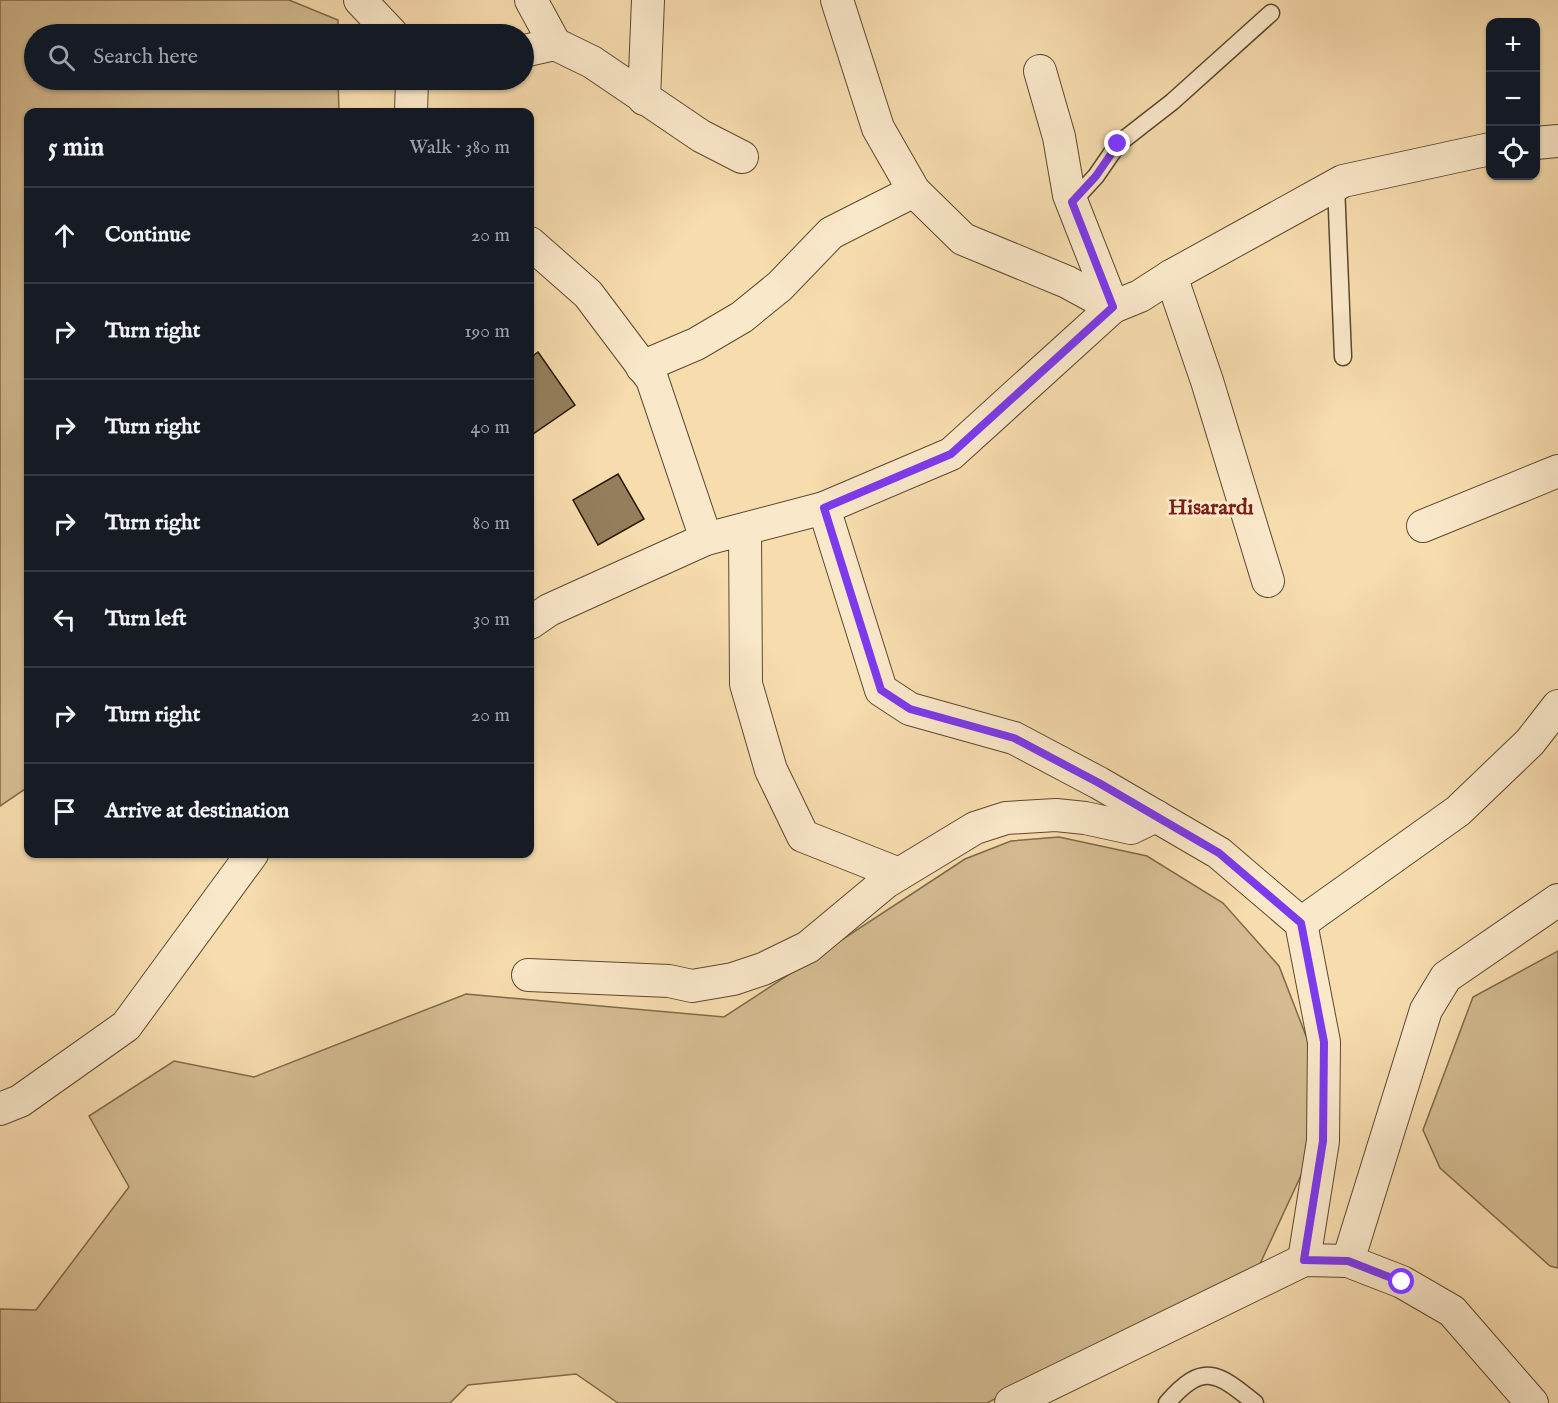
<!DOCTYPE html>
<meta charset="utf-8">
<style>
body{margin:0;font-family:"IM FELL English",serif;background:#20242c;color:#f1f3f6}
.controls{position:absolute;right:18px;top:18px;display:grid;overflow:hidden;border-radius:12px;box-shadow:0 2px 4px #0004}
.controls button{width:54px;height:54px;display:grid;place-items:center;padding:0;border:0;border-bottom:2px solid #363941;background:#171b24;color:#f1f3f6;font:30px sans-serif}
.stop{position:absolute;width:18px;height:18px;margin:-14px;border:4px solid #7c3aed;border-radius:50%;background:#fff}
.stop.end{background:#7c3aed;border-color:#fff;box-shadow:0 2px 6px #0008}
.list{margin:0;padding:0;list-style:none}
h2{display:flex;justify-content:space-between;align-items:center;height:78px;margin:0;padding:0 24px;font-size:26px}
h2 small{font-size:20px;font-weight:400;color:#9ea1a6}
.list li{display:grid;grid-template-columns:39px 1fr auto;gap:18px;align-items:center;box-sizing:border-box;height:96px;padding:0 24px;border-top:2px solid #363941}
.list b{display:block;font-size:22px;white-space:nowrap}
.list em{font-size:20px;font-style:normal;color:#9ea1a6}
.icon{flex:none;width:33px;height:33px;fill:none;stroke:currentColor;stroke-width:2;stroke-linecap:round;stroke-linejoin:round}
.map{position:relative;flex:none;width:1558px;height:1403px;overflow:hidden}
.search{position:absolute;background:#171b24;box-shadow:0 2px 4px #0004;left:24px;top:24px;width:510px;height:66px;display:flex;align-items:center;gap:15px;box-sizing:border-box;padding:0 21px;border-radius:33px;color:#9ea1a6;font-size:22px}
.panel{position:absolute;background:#171b24;box-shadow:0 2px 4px #0004;left:24px;top:108px;width:510px;height:750px;border-radius:12px}
.map>svg:first-child{display:block}
.green{fill:#d4bb91;stroke:#7e6a4a;stroke-width:1.5}
.building{fill:#947e5c;stroke:#281804;stroke-width:1.5}
.lines{fill:none;stroke-linecap:round;stroke-linejoin:round}
.service-casing{stroke:#5c492e;stroke-width:19}
.minor-casing{stroke:#5c492e;stroke-width:34}
.service{stroke:#fae8ca;stroke-width:16}
.minor{stroke:#fae8ca;stroke-width:32}
.route{stroke:#7c3aed;stroke-width:8}
.labels{text-anchor:middle;dominant-baseline:central;stroke-width:6;stroke-linejoin:round;paint-order:stroke}
.district-label{font-size:22px;font-weight:bold;fill:#7a1f14;stroke:#fae8ca}
</style>
<div class="map">
<svg width="1558" height="1403" viewBox="0 0 1558 1403">
<rect width="100%" height="100%" fill="#f7dcae"/>
<filter id="stains"><feTurbulence type="fractalNoise" baseFrequency=".00333" numOctaves="4"/><feColorMatrix values="0 0 0 0 .2 0 0 0 0 .09 0 0 0 0 .02 0 0 0 .5 -.17"/></filter>
<radialGradient id="worn" r=".72"><stop offset=".6" stop-color="#630" stop-opacity="0"/><stop offset="1" stop-color="#630" stop-opacity=".3"/></radialGradient>
<g class="green">
<polygon points="0,0 289,0 338,20 338,34 34,34 34,80 338,80 339,112 28,112 28,787 0,806"/>
<polygon points="1059,837 1147,856 1223,903 1279,966 1308,1041 1311,1131 1303,1171 1260,1264 987,1403 618,1403 576,1374 468,1385 450,1403 0,1403 0,1309 36,1310 129,1187 89,1116 174,1061 254,1077 466,994 724,1017 965,859 1011,841"/>
<polygon points="1558,951 1558,1268 1550,1266 1440,1168 1423,1130 1473,997"/>
</g>
<g class="building">
<polygon points="538,352 575,405 530,436 530,358"/>
<polygon points="618,474 644,519 598,545 573,500"/>
</g>
<g class="lines">
<g class="service-casing">
<g id="service">
<polyline points="1336,185 1343,357"/>
<polyline points="1072,202 1096,176 1118,144 1172,102 1271,13"/>
<path d="M1167,1403c36,-42 51,-30 88,0"/>
</g>
</g>
<g class="minor-casing">
<g id="minor">
<polyline points="360,0 392,34"/>
<polyline points="531,0 555,44 592,62 701,136 742,157"/>
<polyline points="837,0 878,128 914,191 963,239 1067,282 1113,307"/>
<polyline points="524,51 555,44"/>
<polyline points="1040,71 1059,137 1069,195 1113,307"/>
<polyline points="644,99 648,0"/>
<polyline points="411,112 412,80"/>
<polyline points="1536,143 1558,141"/>
<polyline points="530,243 588,294 652,379 706,539"/>
<polyline points="1171,276 1207,381 1268,581"/>
<polyline points="642,367 696,344 742,317 780,286 831,233 914,191"/>
<polyline points="824,508 881,690 910,709 1014,738 1099,783 1219,853 1301,923 1324,1042 1323,1141 1304,1260"/>
<polyline points="1423,526 1558,471"/>
<polyline points="745,531 746,684 771,770 803,836 899,874"/>
<polyline points="530,623 549,610 706,539 824,508 951,454 1113,307 1140,296 1171,276 1343,181 1490,149"/>
<polyline points="1301,923 1458,811 1530,742 1558,706"/>
<polyline points="528,975 669,981 692,986 733,979 763,969 808,947 886,882 975,828 1006,818 1056,815 1085,818 1131,828 1156,816"/>
<polyline points="0,1109 20,1101 126,1026 252,854"/>
<polyline points="1348,1261 1426,1010 1446,977 1558,900"/>
<polyline points="1011,1403 1304,1260 1348,1261 1402,1282 1452,1311 1532,1403"/>
</g>
</g>
<use href="#service" class="service"/>
<use href="#minor" class="minor"/>
</g>
<g class="lines">
<polyline class="route" points="1118,144 1096,176 1072,202 1113,307 951,454 824,508 881,690 910,709 1014,738 1099,783 1219,853 1301,923 1324,1042 1323,1141 1304,1260 1348,1261 1402,1282"/>
</g>
<g class="labels">
<g class="district-label">
<text x="1211" y="508">Hisarardı</text>
</g>
</g>
<rect width="100%" height="100%" filter="url(#stains)"/>
<rect width="100%" height="100%" fill="url(#worn)"/>
</svg>
<div class="controls">
<button>+</button>
<button>−</button>
<button><svg class="icon" aria-label="locate" viewBox="0 0 24 24"><circle cx="12" cy="12" r="6"/><path d="M12 2v4M12 18v4M2 12h4M18 12h4"/></svg></button>
</div>
<div class="stop" style="left:1402px;top:1282px"></div>
<div class="stop end" style="left:1118px;top:144px"></div>
<div class="search"><svg class="icon" aria-label="search" viewBox="0 0 24 24"><circle cx="10" cy="10" r="6"/><path d="M15 15l6 6"/></svg>Search here</div>
<section class="panel">
<h2>5 min<small>Walk · 380 m</small></h2>
<ul class="list">
<li><svg class="icon" aria-label="ahead" viewBox="0 0 24 24"><path d="M12 20V5M6 11l6-6 6 6"/></svg><div><b>Continue</b></div><em>20 m</em></li>
<li><svg class="icon" aria-label="right" viewBox="0 0 24 24"><path d="M7 20v-9h11M14 6l5 5-5 5"/></svg><div><b>Turn right</b></div><em>190 m</em></li>
<li><svg class="icon" aria-label="right" viewBox="0 0 24 24"><path d="M7 20v-9h11M14 6l5 5-5 5"/></svg><div><b>Turn right</b></div><em>40 m</em></li>
<li><svg class="icon" aria-label="right" viewBox="0 0 24 24"><path d="M7 20v-9h11M14 6l5 5-5 5"/></svg><div><b>Turn right</b></div><em>80 m</em></li>
<li><svg class="icon" aria-label="left" viewBox="0 0 24 24"><path d="M17 20v-9H6M10 6l-5 5 5 5"/></svg><div><b>Turn left</b></div><em>30 m</em></li>
<li><svg class="icon" aria-label="right" viewBox="0 0 24 24"><path d="M7 20v-9h11M14 6l5 5-5 5"/></svg><div><b>Turn right</b></div><em>20 m</em></li>
<li><svg class="icon" aria-label="arrive" viewBox="0 0 24 24"><path d="M6 21V4h12l-3 4 3 4H6"/></svg><div><b>Arrive at destination</b></div></li>
</ul>
</section>
</div>
